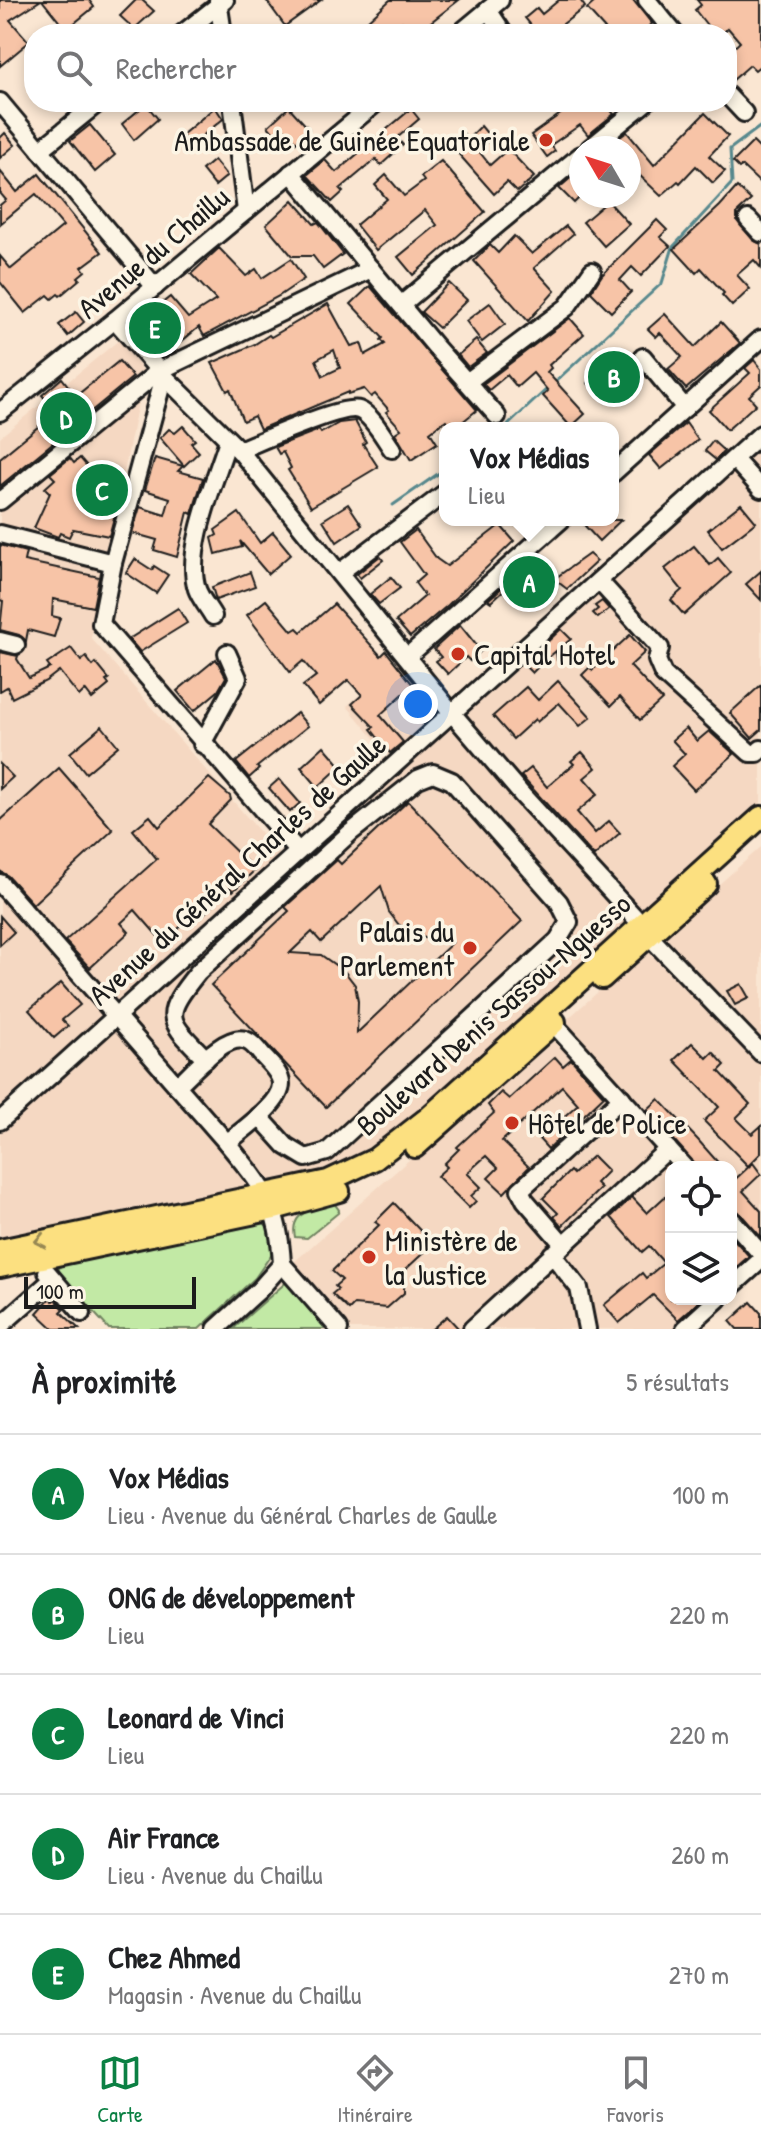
<!DOCTYPE html>
<html lang="fr">
<meta charset="utf-8">
<style>
body{margin:0;font-family:"Patrick Hand",sans-serif;background:#f6f6f6;color:#202124}
.controls{position:absolute;right:24px;bottom:24px;display:grid;overflow:hidden;border-radius:16px;box-shadow:0 4px 12px #0003}
.controls button{width:72px;height:72px;display:grid;place-items:center;padding:0;border:0;border-bottom:2px solid #e0e0e0;background:#fff;color:#202124;font:40px sans-serif}
.compass{position:absolute;left:569px;top:136px;width:72px;height:72px;border-radius:50%;background:#fff;box-shadow:0 4px 12px #0003;rotate:309deg}
.scale{position:absolute;left:24px;bottom:20px;width:172px;box-sizing:border-box;padding-left:8px;border:4px solid #1c1c1c;border-top:0;font-size:22px;line-height:28px;white-space:nowrap;color:#1c1c1c;-webkit-text-stroke:6px #fcf5e5;paint-order:stroke}
.you{position:absolute;left:418px;top:704px;width:28px;height:28px;margin:-20px;border:6px solid #fff;border-radius:50%;background:#1a73e8;box-shadow:0 0 0 12px #1a73e833}
.badge{display:grid;place-items:center;width:52px;height:52px;border-radius:50%;background:#0b8043;color:#fff;font-size:26px;font-weight:700}
.pin{position:absolute;translate:-50% -50%;border:4px solid #fff;box-shadow:0 2px 8px #0006}
.popup{position:absolute;left:439px;top:422px;width:180px;height:104px;box-sizing:border-box;display:grid;place-content:center;border-radius:16px;background:#fff;filter:drop-shadow(0 2px 6px #0005);font-size:26px;white-space:nowrap;color:#757577}
.popup b{font-size:30px;color:#202124}
.popup::after{content:'';position:absolute;left:50%;top:100%;margin-left:-16px;border:16px solid transparent;border-top-color:#fff}
.list{margin:0;padding:0;list-style:none}
h2{display:flex;justify-content:space-between;align-items:center;height:104px;margin:0;padding:0 32px;font-size:34px}
h2 small{font-size:26px;font-weight:400;color:#757577}
.list li{display:grid;grid-template-columns:52px 1fr auto;gap:24px;align-items:center;box-sizing:border-box;height:120px;padding:0 32px;border-top:2px solid #e0e0e0}
.list b{display:block;font-size:30px;white-space:nowrap}
.list p{margin:0;font-size:26px;white-space:nowrap;color:#757577}
.list em{font-size:26px;font-style:normal;color:#757577}
.icon{flex:none;width:44px;height:44px;fill:none;stroke:currentColor;stroke-width:2;stroke-linecap:round;stroke-linejoin:round}
.map{position:relative;flex:none;width:761px;height:1329px;overflow:hidden}
.search{position:absolute;background:#fff;box-shadow:0 4px 12px #0003;left:24px;right:24px;top:24px;height:88px;display:flex;align-items:center;gap:20px;box-sizing:border-box;padding:0 28px;border-radius:32px;color:#757577;font-size:30px}
.sheet{height:704px;background:#fff}
nav{display:flex;justify-content:space-around;align-items:center;box-sizing:border-box;height:112px;border-top:2px solid #e0e0e0;background:#fff;font-size:22px;color:#757577}
nav a{display:grid;justify-items:center;gap:4px}
nav .on{color:#0b8043}
.map>svg:first-child{display:block}
.built{fill:#f5d8c2}
.green{fill:#c2e9a5;stroke:#6f8260;stroke-width:2}
.lines{fill:none;stroke-linecap:round;stroke-linejoin:round}
.stream{stroke:#57888d;stroke-width:3}
.building{fill:#f7c4a7;stroke:#1c1c1c;stroke-width:2;fill-rule:evenodd}
.minor-casing{stroke:#1c1c1c;stroke-width:22}
.major-casing{stroke:#1c1c1c;stroke-width:26}
.minor{stroke:#fcf5e5;stroke-width:16}
.major{stroke:#fce080;stroke-width:20}
.oneway{stroke:#978853}
.poi-dot{fill:#c8321e;stroke:#fcf5e5;stroke-width:3}
.labels{text-anchor:middle;dominant-baseline:central;stroke-width:7;stroke-linejoin:round;paint-order:stroke}
.poi-label{font-size:30px;fill:#1c1c1c;stroke:#fcf5e5;text-anchor:start}
.street-label{font-size:30px;fill:#1c1c1c;stroke:#fcf5e5}
</style>
<div class="map">
<svg width="761" height="1329" viewBox="0 0 761 1329">
<rect width="100%" height="100%" fill="#fae6d2"/>
<filter id="ink" filterUnits="userSpaceOnUse"><feTurbulence type="fractalNoise" baseFrequency=".0125" numOctaves="2"/><feDisplacementMap in="SourceGraphic" scale="16" xChannelSelector="R" yChannelSelector="G"/><feConvolveMatrix kernelMatrix="1 2 1 2 8 2 1 2 1" color-interpolation-filters="sRGB"/></filter>
<g filter="url(#ink)">
<g class="built">
<polygon points="119,340 144,372 91,638 280,855 389,756 347,706 399,661 438,711 761,422 761,803 407,1126 357,1159 292,1178 0,1240 0,437"/>
<polygon points="761,847 761,1250 731,1277 731,1167 671,1167 671,1299 707,1299 675,1329 348,1329 293,1263"/>
</g>
<g class="green">
<path d="M334,1203l5,7 -1,3 -31,25 -12,-1c-6,-26 21,-29 39,-34z"/>
<polygon points="261,1220 270,1229 275,1249 255,1278 199,1329 109,1329 57,1272 62,1263"/>
<polygon points="290,1279 334,1329 233,1329"/>
</g>
<g class="lines">
<g class="stream">
<polyline points="555,382 662,283 673,247 732,183 730,149 761,126"/>
<polyline points="505,428 549,387"/>
<polyline points="393,505 445,469"/>
</g>
</g>
<g class="building">
<polygon points="0,0 41,0 10,20 29,42 0,66"/>
<polygon points="42,0 89,0 94,7 66,30"/>
<polygon points="136,0 142,0 154,11 134,29 120,16"/>
<polygon points="266,0 321,0 285,26"/>
<polygon points="390,0 459,0 422,29 426,34 412,34 402,22 389,34 353,34"/>
<polygon points="559,0 580,0 585,7 550,34 538,34 525,18 537,8 542,14"/>
<polygon points="597,0 633,0 652,24 641,34 599,34 605,29 587,9"/>
<polygon points="697,0 761,0 761,65 755,70 750,65 733,80 727,73 727,54 740,42 728,28 721,34 714,34 695,10 701,5"/>
<polygon points="561,102 604,102 614,114 588,135 580,125 551,145 555,151 547,157 531,135 566,110"/>
<polygon points="146,104 158,119 134,140 122,124"/>
<polygon points="215,107 223,119 190,146 182,135"/>
<polygon points="289,107 309,129 296,142 285,130 277,137 268,126"/>
<polygon points="411,109 419,119 397,138 403,145 381,165 376,159 340,189 343,192 332,202 307,175 325,160 336,172"/>
<polygon points="705,113 728,136 709,156 725,171 713,183 696,166 680,183 678,181 661,196 635,171 629,178 629,148 624,148 616,140 627,132 654,165"/>
<polygon points="90,125 115,155 95,172 70,141"/>
<polygon points="481,126 491,138 478,150 490,165 508,149 534,177 517,192 507,182 494,194 449,143 462,132 468,139"/>
<polygon points="5,133 15,145 0,158 0,138"/>
<polygon points="753,142 761,150 761,184 742,166 739,168 733,162"/>
<polygon points="214,160 227,176 215,186 202,170"/>
<polygon points="441,161 485,212 413,275 398,257 437,225 425,210 376,250 356,225 387,199 375,185 386,175 404,196 424,181 421,177"/>
<polygon points="581,169 581,196 574,203 559,188"/>
<polygon points="0,171 17,192 39,174 102,252 82,267 85,271 78,277 80,279 60,296 58,294 52,299 48,295 25,313 0,282 0,256 11,269 63,226 36,194 0,224 0,205 6,200 0,193"/>
<polygon points="737,187 751,200 737,213 737,221 753,240 761,244 761,268 754,260 737,275 750,289 732,306 722,295 724,293 701,268 696,273 674,249 720,206"/>
<polygon points="293,200 314,224 318,222 343,254 323,269 313,256 292,256 266,225"/>
<polygon points="608,201 629,224 604,246 583,222"/>
<polygon points="657,220 667,230 660,237 670,246 641,276 632,267 620,280 631,292 611,312 591,292 602,275"/>
<polygon points="566,226 573,234 534,268 555,291 528,321 474,261 490,245 498,253 514,236 532,254"/>
<polygon points="219,248 246,276 256,269 262,278 291,259 304,279 279,296 204,336 199,327 182,341 177,334 155,349 135,320 154,305 156,308 170,297 188,318 216,300 191,274"/>
<polygon points="449,283 467,300 439,328 421,312"/>
<path d="M370,286l107,124 -22,18 -9,-8 -16,12 7,11 -26,17 -16,-27 6,-4 -15,-17 3,-2 -14,-16 -4,3 -7,-8 -16,5v-2l-88,37 -6,-13 -11,5 -13,-32 -3,2 -15,-28 43,-19 14,-9 2,2 57,-33 23,42 10,-3 4,12 20,-11 -4,-4 2,-2 -32,-34zM334,350l6,18 -17,8 -7,-16z"/>
<polygon points="490,303 505,324 482,342 466,321"/>
<polygon points="76,312 84,322 68,336 59,325"/>
<polygon points="665,314 695,347 721,322 740,343 686,389 668,369 682,357 660,333 656,337 648,329"/>
<polygon points="570,318 584,334 549,365 551,368 547,372 585,414 571,427 543,396 548,391 533,373 517,387 507,375 489,390 483,384"/>
<polygon points="476,340 487,353 468,367 458,355"/>
<polygon points="623,352 640,371 606,402 588,383"/>
<polygon points="754,360 761,369 761,385 749,396 756,404 727,430 709,410 750,373 745,368"/>
<polygon points="119,361 133,377 0,486 0,458 56,412 42,395 62,378 76,396"/>
<polygon points="355,421 366,442 363,444 378,467 311,507 288,470 291,468 283,452 279,454 275,447 319,430 321,433 339,423"/>
<polygon points="686,423 698,440 661,469 649,455"/>
<polygon points="183,426 195,440 191,443 199,452 184,466 160,438 169,429 175,433"/>
<polygon points="713,441 724,451 716,460 705,451"/>
<polygon points="70,458 74,463 80,458 93,473 124,481 109,536 73,529 69,537 60,533 58,537 34,528 50,493 45,488 55,479 50,474"/>
<polygon points="155,458 183,466 178,471 203,478 192,514 188,512 177,557 154,550 157,540 132,533 140,507 165,515 170,498 145,490"/>
<polygon points="348,504 362,525 337,542 323,520"/>
<polygon points="741,504 756,522 722,548 708,530"/>
<polygon points="239,513 260,543 273,532 291,554 268,574 240,541 242,547 216,554 212,538 217,535 215,530"/>
<polygon points="591,520 621,520 599,541 585,526"/>
<polygon points="500,525 514,541 448,605 410,637 396,621 425,596 415,583 424,575 400,542 416,530 437,559 447,566"/>
<polygon points="0,545 26,552 24,561 99,577 93,607 53,599 52,616 60,618 54,637 28,630 26,641 19,635 0,630 3,601 0,600"/>
<polygon points="694,546 710,565 718,558 731,573 684,615 671,600 682,590 665,569"/>
<polygon points="589,554 597,561 567,589 554,579"/>
<polygon points="380,556 383,560 360,578 357,574"/>
<polygon points="135,559 152,570 154,566 168,575 156,593 126,573"/>
<polygon points="534,559 552,581 524,605 508,586 491,602 488,600"/>
<polygon points="761,571 761,600 746,584"/>
<polygon points="250,572 255,586 216,600 212,587"/>
<polygon points="391,577 400,588 379,604 370,594"/>
<polygon points="266,600 292,631 297,628 301,632 334,604 381,656 386,651 413,685 380,715 403,742 390,753 371,729 374,727 352,704 362,695 348,680 319,705 303,686 316,676 303,661 290,672 247,615"/>
<polygon points="602,601 609,609 598,618 593,613 598,609 595,606"/>
<polygon points="178,608 187,623 140,652 129,639"/>
<polygon points="460,625 481,651 470,661 466,657 448,674 436,661 441,657 434,649"/>
<polygon points="561,629 571,639 565,644 566,660 557,660 556,651 543,662 542,647"/>
<polygon points="630,635 645,652 630,666 662,700 640,720 620,697 611,706 582,675 590,667 592,670"/>
<polygon points="71,648 81,661 86,657 93,666 96,663 109,679 106,681 109,685 92,699 85,690 79,696 59,671 46,681 12,698 7,687 0,691 0,652 18,656 17,659 29,678 50,668 47,664"/>
<polygon points="531,657 539,666 532,673 523,664"/>
<polygon points="216,659 226,677 218,691 194,711 177,691"/>
<polygon points="558,681 591,717 580,726 559,703 537,722 535,719 513,739 493,716 526,687 538,700"/>
<polygon points="761,685 761,730 752,738 730,713"/>
<polygon points="297,713 308,726 257,767 259,769 249,778 236,762"/>
<polygon points="102,726 118,746 86,773 70,753"/>
<polygon points="686,728 697,741 709,731 734,754 694,790 672,766 685,754 672,740"/>
<polygon points="324,746 341,766 318,787 301,767"/>
<polygon points="582,752 596,768 584,778 598,794 577,812 595,833 609,821 620,833 594,856 521,776 531,768 547,787 574,764 571,761"/>
<polygon points="0,764 13,777 0,789"/>
<polygon points="59,768 113,830 33,904 8,876 0,871 0,821"/>
<polygon points="209,778 230,796 231,800 208,824 255,870 233,891 230,887 200,918 195,914 163,942 135,910 121,923 129,932 90,968 65,941 157,859 133,830 150,816 159,827"/>
<polygon points="279,779 300,803 290,812 269,788"/>
<path d="M408,801l114,120 -196,186 -115,-122 78,-74 -4,-4 52,-47 4,4zM381,886l8,26 10,13 26,13 27,5 -95,90 1,-32 -3,-16 -10,-13 -24,-17 -31,-2 22,-21 9,10z"/>
<polygon points="0,916 14,932 0,945"/>
<polygon points="61,983 80,1005 62,1020 68,1026 54,1038 29,1010"/>
<polygon points="741,984 749,998 735,1005 727,991"/>
<polygon points="692,1043 707,1058 713,1052 725,1065 719,1071 750,1104 736,1118 752,1134 761,1126 761,1153 748,1166 704,1121 719,1107 674,1060"/>
<polygon points="555,1057 563,1066 571,1059 604,1096 548,1149 539,1139 578,1104 562,1086 502,1141 529,1167 504,1193 488,1178 498,1168 486,1156 467,1173 481,1187 471,1196 476,1201 469,1208 437,1176 447,1167 444,1164 459,1149 457,1147 494,1113 488,1105 501,1092 509,1099"/>
<polygon points="659,1099 698,1140 722,1167 695,1167 692,1160 647,1110"/>
<polygon points="593,1156 608,1171 596,1183 601,1188 562,1226 554,1217 558,1213 543,1198 570,1171 573,1174"/>
<polygon points="753,1163 761,1174 743,1191 761,1211 761,1237 739,1212 731,1208 731,1183"/>
<polygon points="671,1191 671,1299 702,1299 678,1320 653,1295 619,1323 604,1305 642,1273 646,1278 664,1263 649,1246 642,1252 611,1217 632,1197 647,1213"/>
<polygon points="394,1203 433,1244 404,1271 404,1293 387,1308 354,1305 349,1310 332,1294 338,1289 335,1286 342,1280 332,1271 379,1225 375,1222"/>
<polygon points="731,1236 749,1256 731,1272"/>
<polygon points="50,1298 53,1301 55,1299 64,1309 61,1312 79,1329 54,1329 37,1313"/>
<polygon points="751,1302 761,1313 761,1329 737,1329 730,1321"/>
<polygon points="447,1316 459,1329 432,1329"/>
</g>
<g class="lines">
<g class="minor-casing">
<g id="minor">
<polyline points="218,0 223,34"/>
<polyline points="647,0 675,34"/>
<polyline points="488,10 504,34"/>
<polyline points="182,34 225,0"/>
<polyline points="459,34 500,0"/>
<polyline points="727,95 744,113"/>
<polyline points="0,102 155,287"/>
<polyline points="232,102 246,211"/>
<polyline points="590,148 646,102"/>
<polyline points="40,150 99,102"/>
<polyline points="291,173 434,345 497,416"/>
<polyline points="748,219 761,233"/>
<polyline points="401,305 581,155"/>
<polyline points="115,320 164,376 239,450 452,713 523,796 641,924"/>
<polyline points="643,357 685,408"/>
<polyline points="164,376 113,563 101,624 298,851"/>
<polyline points="467,382 567,307 592,271"/>
<polyline points="0,412 115,320 377,102"/>
<path d="M239,450c20,-8 104,-46 120,-40 13,5 25,28 33,39"/>
<polyline points="734,459 761,489"/>
<polyline points="613,473 761,339"/>
<polyline points="0,501 159,371 371,269"/>
<polyline points="0,534 113,563"/>
<polyline points="339,573 445,493"/>
<polyline points="599,581 660,648 657,660 663,674 750,753 757,753 761,749"/>
<path d="M213,616c-5,-9 -13,-18 -16,-27 -13,-39 19,-110 31,-149"/>
<polyline points="0,641 16,645"/>
<polyline points="407,657 561,520"/>
<polyline points="202,744 238,678 227,653"/>
<path d="M0,883l227,260c37,45 52,62 55,121l-23,26 -43,39"/>
<polyline points="649,936 761,1053"/>
<polyline points="553,1023 684,1167"/>
<path d="M206,1059c-39,-40 -45,-41 -8,-87l152,-139 68,-54 15,-6 19,8 107,121 10,20 -11,18 -231,212 -21,6 -20,-12 -27,-30"/>
<path d="M177,1086c14,-13 40,-42 58,-46 12,-3 19,5 26,14 7,8 20,19 20,30 0,20 -39,46 -54,59"/>
<polyline points="0,1121 761,434"/>
<polyline points="731,1219 761,1254"/>
<polyline points="563,1244 525,1200 520,1190 622,1098"/>
<polyline points="552,1254 579,1288 587,1329"/>
<polyline points="282,1264 339,1329"/>
<polyline points="47,1272 82,1313"/>
<polyline points="731,1287 761,1260"/>
<polyline points="0,1326 52,1280"/>
<polyline points="472,1329 668,1149"/>
<polyline points="685,1329 718,1299"/>
</g>
</g>
<g class="major-casing">
<g id="major">
<polyline points="602,978 706,884"/>
<polyline points="415,1147 555,1022"/>
<polyline points="0,1250 328,1181 375,1159 429,1117 761,817"/>
<polyline points="0,1267 274,1209 339,1191"/>
</g>
</g>
<use href="#minor" class="minor"/>
<use href="#major" class="major"/>
</g>
<defs><path id="oneway-chevron" d="M-2-3.5L2.5 0L-2 3.5" fill="none" stroke-width="1.6" stroke-linecap="round" stroke-linejoin="round" transform="scale(2)"/></defs>
<use class="oneway" href="#oneway-chevron" transform="translate(40 1241) rotate(168)"/>
</g>
<g class="poi-dot">
<circle cx="546" cy="140" r="8"/>
<circle cx="458" cy="654" r="8"/>
<circle cx="470" cy="948" r="8"/>
<circle cx="512" cy="1123" r="8"/>
<circle cx="369" cy="1257" r="8"/>
</g>
<g class="labels">
<g class="poi-label">
<text x="530" y="140" text-anchor="end">Ambassade de Guinée Equatoriale</text>
<text x="474" y="654">Capital Hotel</text>
<text x="454" y="931" text-anchor="end">Palais du<tspan x="454" dy="34">Parlement</tspan></text>
<text x="528" y="1123">Hôtel de Police</text>
<text x="385" y="1240">Ministère de<tspan x="385" dy="34">la Justice</tspan></text>
</g>
<g class="street-label">
<text transform="translate(153 252) rotate(-40)">Avenue du Chaillu</text>
<text transform="translate(237 869) rotate(-42)">Avenue du Général Charles de Gaulle</text>
<text transform="translate(493 1014) rotate(-41)">Boulevard Denis Sassou-Nguesso</text>
</g>
</g>
</svg>
<div class="controls">
<button><svg class="icon" aria-label="locate" viewBox="0 0 24 24"><circle cx="12" cy="12" r="6"/><path d="M12 2v4M12 18v4M2 12h4M18 12h4"/></svg></button>
<button><svg class="icon" aria-label="layers" viewBox="0 0 24 24"><path d="M12 4l9 5-9 5-9-5zM3 14l9 5 9-5"/></svg></button>
</div>
<svg class="compass" viewBox="-18 -18 36 36"><path d="M0-13l5 13h-10z" fill="#e53935"/><path d="M0 13l5-13h-10z" fill="#757577"/></svg>
<div class="scale">100 m</div>
<div class="you"></div>
<div class="pin badge" style="left:529px;top:582px">A</div>
<div class="popup"><b>Vox Médias</b>Lieu</div>
<div class="pin badge" style="left:614px;top:377px">B</div>
<div class="pin badge" style="left:102px;top:490px">C</div>
<div class="pin badge" style="left:66px;top:418px">D</div>
<div class="pin badge" style="left:155px;top:328px">E</div>
<div class="search"><svg class="icon" aria-label="search" viewBox="0 0 24 24"><circle cx="10" cy="10" r="6"/><path d="M15 15l6 6"/></svg>Rechercher</div>
</div>
<section class="sheet">
<h2>À proximité<small>5 résultats</small></h2>
<ul class="list">
<li><span class="badge">A</span><div><b>Vox Médias</b><p>Lieu · Avenue du Général Charles de Gaulle</p></div><em>100 m</em></li>
<li><span class="badge">B</span><div><b>ONG de développement</b><p>Lieu</p></div><em>220 m</em></li>
<li><span class="badge">C</span><div><b>Leonard de Vinci</b><p>Lieu</p></div><em>220 m</em></li>
<li><span class="badge">D</span><div><b>Air France</b><p>Lieu · Avenue du Chaillu</p></div><em>260 m</em></li>
<li><span class="badge">E</span><div><b>Chez Ahmed</b><p>Magasin · Avenue du Chaillu</p></div><em>270 m</em></li>
</ul>
</section>
<nav>
<a class="on"><svg class="icon" aria-label="map" viewBox="0 0 24 24"><path d="M3 6l6-2 6 2 6-2v14l-6 2-6-2-6 2zM9 4v14M15 6v14"/></svg>Carte</a>
<a><svg class="icon" aria-label="directions" viewBox="0 0 24 24"><path d="M12 3l9 9-9 9-9-9zM9 14v-3h6M13 9l2 2-2 2"/></svg>Itinéraire</a>
<a><svg class="icon" aria-label="saved" viewBox="0 0 24 24"><path d="M7 4h10v16l-5-4-5 4z"/></svg>Favoris</a>
</nav>
